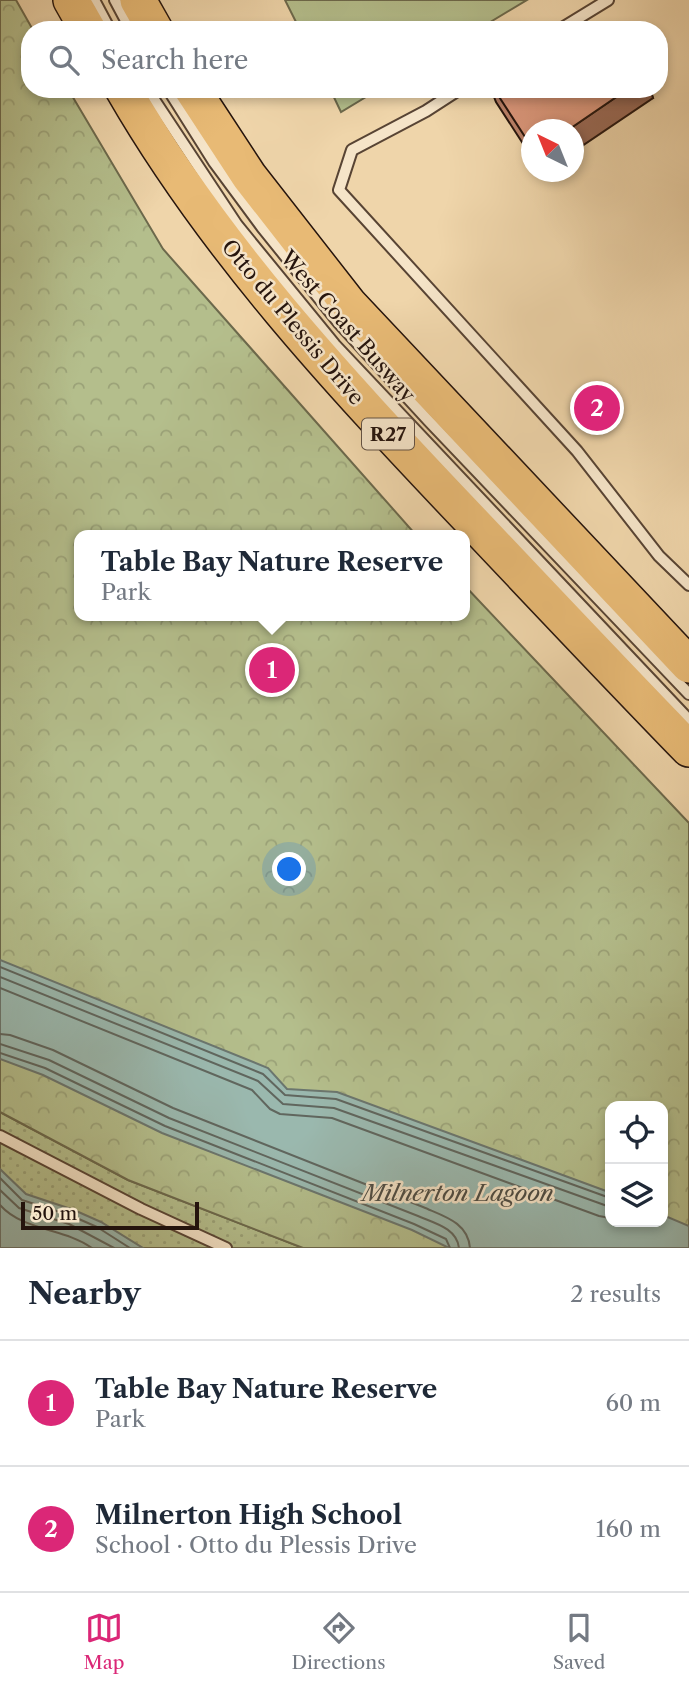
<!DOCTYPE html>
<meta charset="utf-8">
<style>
body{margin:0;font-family:"Libre Caslon Text",serif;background:#f6f6f7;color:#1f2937}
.controls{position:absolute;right:21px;bottom:21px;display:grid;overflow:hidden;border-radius:14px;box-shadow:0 4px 10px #0003}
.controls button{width:63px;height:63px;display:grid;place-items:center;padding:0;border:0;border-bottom:2px solid #e0e1e3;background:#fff;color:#1f2937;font:35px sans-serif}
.compass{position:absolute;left:521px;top:119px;width:63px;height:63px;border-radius:50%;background:#fff;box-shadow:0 4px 10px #0003;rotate:317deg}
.scale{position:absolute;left:21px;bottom:18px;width:178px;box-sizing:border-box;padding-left:7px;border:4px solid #25140d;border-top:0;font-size:19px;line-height:24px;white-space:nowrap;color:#25140d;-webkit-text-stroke:5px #f5e4c8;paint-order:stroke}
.you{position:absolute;left:290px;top:870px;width:24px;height:24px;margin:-18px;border:5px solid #fff;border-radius:50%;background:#1a73e8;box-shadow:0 0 0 10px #1a73e833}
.badge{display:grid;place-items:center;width:46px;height:46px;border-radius:50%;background:#db2777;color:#fff;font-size:23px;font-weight:700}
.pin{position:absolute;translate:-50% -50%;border:4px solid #fff;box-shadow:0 2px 7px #0006}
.popup{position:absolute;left:74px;top:530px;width:396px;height:91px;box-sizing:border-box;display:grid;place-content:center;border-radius:14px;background:#fff;filter:drop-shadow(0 2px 5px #0005);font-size:23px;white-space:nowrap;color:#747a83}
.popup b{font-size:26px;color:#1f2937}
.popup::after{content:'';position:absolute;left:50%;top:100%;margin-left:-14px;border:14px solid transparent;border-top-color:#fff}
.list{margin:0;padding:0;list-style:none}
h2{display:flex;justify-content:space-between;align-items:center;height:91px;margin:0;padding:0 28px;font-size:30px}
h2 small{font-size:23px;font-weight:400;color:#747a83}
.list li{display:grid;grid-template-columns:46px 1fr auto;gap:21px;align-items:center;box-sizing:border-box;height:126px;padding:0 28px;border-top:2px solid #e0e1e3}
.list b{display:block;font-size:26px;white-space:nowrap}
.list p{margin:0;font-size:23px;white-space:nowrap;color:#747a83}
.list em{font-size:23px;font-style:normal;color:#747a83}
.icon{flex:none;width:38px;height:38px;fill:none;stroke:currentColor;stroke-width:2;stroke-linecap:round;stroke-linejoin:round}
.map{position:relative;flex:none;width:689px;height:1248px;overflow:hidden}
.search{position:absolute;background:#fff;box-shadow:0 4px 10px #0003;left:21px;right:21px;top:21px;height:77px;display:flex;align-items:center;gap:18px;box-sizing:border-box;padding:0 24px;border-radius:28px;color:#747a83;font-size:26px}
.sheet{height:343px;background:#fff}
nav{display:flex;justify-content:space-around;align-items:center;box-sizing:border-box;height:98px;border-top:2px solid #e0e1e3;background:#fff;font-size:19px;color:#747a83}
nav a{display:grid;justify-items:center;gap:4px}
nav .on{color:#db2777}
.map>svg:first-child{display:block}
.grass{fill:url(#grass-dots);stroke:#6c694c;stroke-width:2}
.park{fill:url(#park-crowns);stroke:#6c694c;stroke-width:2;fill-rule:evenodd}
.garden{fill:#b4be8c;stroke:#6c694c;stroke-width:2}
.water{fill:#9ab8ae;stroke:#6b766e;stroke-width:2}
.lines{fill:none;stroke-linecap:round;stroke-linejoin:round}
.shore{stroke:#60665e;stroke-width:2}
.service-casing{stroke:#584434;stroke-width:14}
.primary-casing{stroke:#25140d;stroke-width:38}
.service{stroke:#f5e4c8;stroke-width:10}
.primary{stroke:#e8ba75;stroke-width:35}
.wall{fill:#bb8169;stroke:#25140d;stroke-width:2}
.shaded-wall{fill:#996955;stroke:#25140d;stroke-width:2}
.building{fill:#da967a;stroke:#25140d;stroke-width:2}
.labels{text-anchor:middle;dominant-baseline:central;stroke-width:5;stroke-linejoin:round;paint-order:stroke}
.shield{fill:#f5e4c8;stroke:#635245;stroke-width:2}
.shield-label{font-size:19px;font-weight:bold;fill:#25140d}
.street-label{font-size:21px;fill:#25140d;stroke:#f5e4c8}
.water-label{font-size:23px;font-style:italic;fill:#4e4d45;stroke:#f5e4c8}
</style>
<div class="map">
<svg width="689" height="1248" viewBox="0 0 689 1248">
<defs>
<pattern id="grass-dots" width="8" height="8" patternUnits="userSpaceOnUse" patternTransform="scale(1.75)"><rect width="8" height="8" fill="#b4be8c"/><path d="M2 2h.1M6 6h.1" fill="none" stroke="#9ba278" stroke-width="1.8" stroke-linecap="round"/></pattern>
<pattern id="park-crowns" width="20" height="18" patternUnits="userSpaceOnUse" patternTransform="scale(1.75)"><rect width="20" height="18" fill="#b4be8c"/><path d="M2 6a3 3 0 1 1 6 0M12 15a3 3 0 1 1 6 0" fill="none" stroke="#9ba278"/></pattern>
</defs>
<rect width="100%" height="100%" fill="#efd5aa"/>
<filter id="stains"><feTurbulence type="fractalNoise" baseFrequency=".00286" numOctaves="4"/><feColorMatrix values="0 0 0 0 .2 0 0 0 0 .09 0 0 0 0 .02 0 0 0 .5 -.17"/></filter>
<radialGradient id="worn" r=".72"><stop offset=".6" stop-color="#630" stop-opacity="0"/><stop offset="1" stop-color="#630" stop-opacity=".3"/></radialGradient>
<polygon class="grass" points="0,1112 128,1180 303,1248 0,1248"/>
<path class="park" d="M0,0h16l17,30h-3v59h38l95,160 253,286h-337v81h385l1,-30 224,237v425h-386l-175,-68 -128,-68zM610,1106h53v116h-53z"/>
<g class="garden">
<polygon points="285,0 527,0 477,30 300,30"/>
<polygon points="330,89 379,89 341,112"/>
</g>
<g class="water">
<polygon points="0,960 268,1068 287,1089 337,1092 606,1191 610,1192 610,1222 663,1222 663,1215 689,1226 689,1248 449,1248 412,1230 162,1133 43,1075 0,1059"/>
<polygon points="0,1169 26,1194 74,1210 101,1222 143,1248 0,1248"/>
</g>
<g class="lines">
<g class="shore">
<polyline points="0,967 263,1074 285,1095 336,1099 610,1198"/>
<polyline points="0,977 258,1081 283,1104 334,1108 610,1207"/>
<polyline points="0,988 252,1090 270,1109 280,1114 332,1118 599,1216 610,1218"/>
<path d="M0,1034l10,1 43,15 120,58 250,99c20,9 45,15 47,41"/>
<path d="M0,1044l49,16 120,58 249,98c16,7 39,12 41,32"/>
<polyline points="0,1053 45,1068 165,1126 414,1224 446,1239 450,1248"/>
<polyline points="0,1178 22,1200 72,1216 97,1227 130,1248"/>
<polyline points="0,1190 19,1208 69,1224 114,1248"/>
<path d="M0,1205c23,26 64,23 92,43"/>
</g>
<g class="service-casing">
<g id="service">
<polyline points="94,0 110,30"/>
<polyline points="115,0 131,30"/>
<polyline points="559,30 608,0"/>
<polyline points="147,89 237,225 335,345 689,720"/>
<polyline points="168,89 214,162 262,227 339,323 429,421 689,694"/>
<polyline points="460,89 426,111 352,150 339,190 577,451 659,556 689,585"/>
<polyline points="0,1136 141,1209 226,1248"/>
</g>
</g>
<g class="primary-casing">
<g id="primary">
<polyline points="71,0 88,30"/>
<polyline points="138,0 155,30"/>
<path d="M123,89c91,158 215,291 340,423 75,79 150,159 226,237"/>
<polyline points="192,89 249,176 349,304 689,665"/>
</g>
</g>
<use href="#service" class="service"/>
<use href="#primary" class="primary"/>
</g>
<polygon class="wall" points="491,89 650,89 653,98 531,130 531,156 496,102"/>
<polygon class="shaded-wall" points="628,89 650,89 653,98 573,152 573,130 568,130"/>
<polygon class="building" points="494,89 628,89 568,130 531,130 531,146"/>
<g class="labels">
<rect class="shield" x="362" y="418.5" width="52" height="31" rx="5"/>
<g class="shield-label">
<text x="388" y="434">R27</text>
</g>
<g class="street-label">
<text transform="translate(293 322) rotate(50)">Otto du Plessis Drive</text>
<text transform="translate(348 326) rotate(49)">West Coast Busway</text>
</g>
<g class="water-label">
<text x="458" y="1193">Milnerton Lagoon</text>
</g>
</g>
<rect width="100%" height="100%" filter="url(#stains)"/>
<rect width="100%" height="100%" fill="url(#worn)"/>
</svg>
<div class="controls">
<button><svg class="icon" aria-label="locate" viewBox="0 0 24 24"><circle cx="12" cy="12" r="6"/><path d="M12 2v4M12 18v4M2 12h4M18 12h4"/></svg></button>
<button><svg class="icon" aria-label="layers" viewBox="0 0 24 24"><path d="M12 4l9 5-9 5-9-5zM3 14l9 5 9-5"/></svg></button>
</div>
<svg class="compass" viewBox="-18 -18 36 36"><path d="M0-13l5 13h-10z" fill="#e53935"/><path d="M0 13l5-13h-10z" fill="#747a83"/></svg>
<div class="scale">50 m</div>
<div class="you"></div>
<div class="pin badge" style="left:272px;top:670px">1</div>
<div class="popup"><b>Table Bay Nature Reserve</b>Park</div>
<div class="pin badge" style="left:597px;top:408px">2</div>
<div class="search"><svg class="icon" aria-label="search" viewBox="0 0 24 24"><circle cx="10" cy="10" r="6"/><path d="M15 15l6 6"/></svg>Search here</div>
</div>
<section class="sheet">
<h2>Nearby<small>2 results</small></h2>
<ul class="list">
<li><span class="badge">1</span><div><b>Table Bay Nature Reserve</b><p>Park</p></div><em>60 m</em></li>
<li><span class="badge">2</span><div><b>Milnerton High School</b><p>School · Otto du Plessis Drive</p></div><em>160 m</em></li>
</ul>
</section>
<nav>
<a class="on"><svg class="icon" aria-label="map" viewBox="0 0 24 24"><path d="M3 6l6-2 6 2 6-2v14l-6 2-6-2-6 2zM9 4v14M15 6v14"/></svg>Map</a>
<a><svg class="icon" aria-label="directions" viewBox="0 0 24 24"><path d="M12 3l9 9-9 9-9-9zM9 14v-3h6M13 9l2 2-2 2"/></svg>Directions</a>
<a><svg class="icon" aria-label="saved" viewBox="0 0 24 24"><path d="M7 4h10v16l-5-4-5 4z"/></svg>Saved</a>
</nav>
